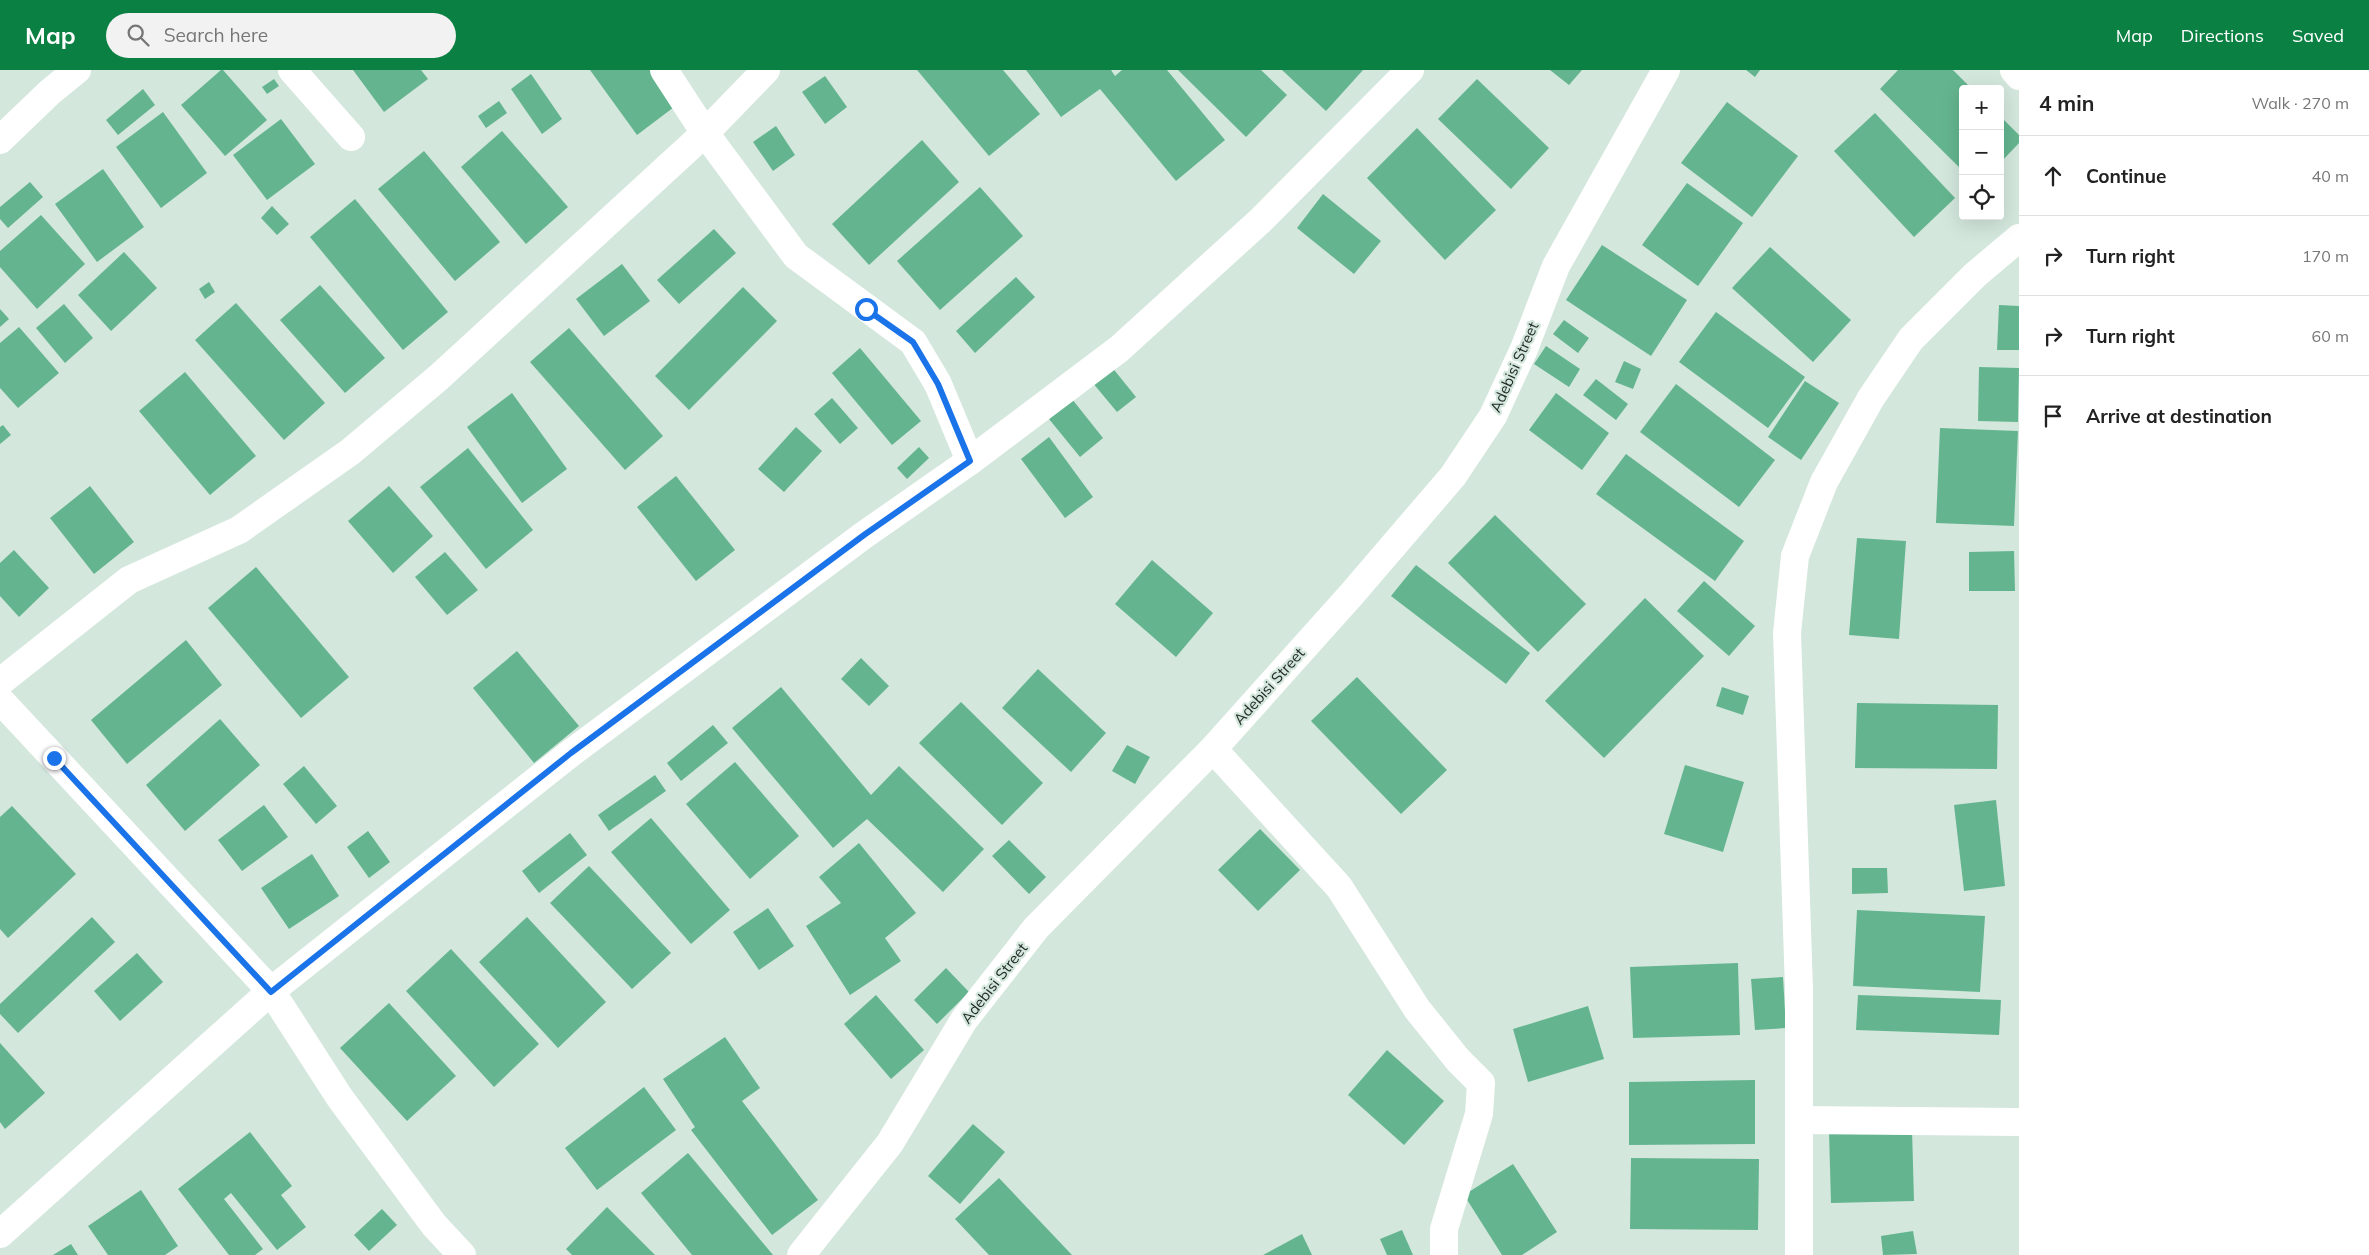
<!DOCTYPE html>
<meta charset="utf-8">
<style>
body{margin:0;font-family:Mulish,sans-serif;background:#f2f2f2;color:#222}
.controls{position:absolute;right:15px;top:15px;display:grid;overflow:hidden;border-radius:5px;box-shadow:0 5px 20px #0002}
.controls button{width:45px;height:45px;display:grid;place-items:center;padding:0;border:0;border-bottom:1px solid #e0e0e0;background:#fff;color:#222;font:25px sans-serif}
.stop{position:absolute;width:15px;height:15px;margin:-11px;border:4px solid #1a73e8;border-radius:50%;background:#fff}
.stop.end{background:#1a73e8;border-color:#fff;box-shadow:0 1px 5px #0008}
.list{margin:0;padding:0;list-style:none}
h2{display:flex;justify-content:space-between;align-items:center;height:65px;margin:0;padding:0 20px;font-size:21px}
h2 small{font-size:16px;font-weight:400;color:#767676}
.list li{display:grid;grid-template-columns:32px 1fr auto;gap:15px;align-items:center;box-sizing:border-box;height:80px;padding:0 20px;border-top:1px solid #e0e0e0}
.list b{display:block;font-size:19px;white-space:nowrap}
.list em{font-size:16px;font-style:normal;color:#767676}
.icon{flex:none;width:28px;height:28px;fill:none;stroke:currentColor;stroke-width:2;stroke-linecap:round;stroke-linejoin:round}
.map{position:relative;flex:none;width:2019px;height:1185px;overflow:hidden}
header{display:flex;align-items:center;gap:30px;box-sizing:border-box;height:70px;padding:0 25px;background:#0b8043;color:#fff}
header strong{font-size:24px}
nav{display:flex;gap:28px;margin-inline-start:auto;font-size:18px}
.search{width:350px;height:45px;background:#f2f2f2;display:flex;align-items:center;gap:12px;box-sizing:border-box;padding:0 18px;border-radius:28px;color:#767676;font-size:19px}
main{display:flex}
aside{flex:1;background:#fff}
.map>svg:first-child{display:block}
.building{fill:#64b58f}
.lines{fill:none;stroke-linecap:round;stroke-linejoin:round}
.minor{stroke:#fff;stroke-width:28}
.route{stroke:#1a73e8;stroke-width:6}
.labels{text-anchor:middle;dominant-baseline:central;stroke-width:4.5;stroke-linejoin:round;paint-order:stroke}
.street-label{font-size:15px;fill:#222925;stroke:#d3e7dc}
</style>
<header>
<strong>Map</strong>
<div class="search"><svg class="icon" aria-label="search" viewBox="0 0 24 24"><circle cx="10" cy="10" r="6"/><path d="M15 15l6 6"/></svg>Search here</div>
<nav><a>Map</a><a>Directions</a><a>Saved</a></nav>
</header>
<main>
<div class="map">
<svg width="2019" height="1185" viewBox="0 0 2019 1185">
<rect width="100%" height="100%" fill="#d3e7dc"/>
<g class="building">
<polygon points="221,0 223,0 267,50 225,86 181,35"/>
<polygon points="353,0 421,0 428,9 384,42"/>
<polygon points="590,0 659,0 682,31 637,65"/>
<polygon points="917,0 1003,0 1040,44 989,86"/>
<polygon points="1026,0 1111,0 1115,6 1122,0 1167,0 1225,70 1176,111 1100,19 1061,47"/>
<polygon points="1178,0 1261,0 1287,25 1246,67"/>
<polygon points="1282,0 1363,0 1326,41"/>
<polygon points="1550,0 1582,0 1569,15"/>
<polygon points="1746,0 1760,0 1755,7"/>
<polygon points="1898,0 1953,0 1972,19 1963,19 1963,101 1880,19"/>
<polygon points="531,4 562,49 542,64 511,19"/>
<polygon points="825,6 847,37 825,54 802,22"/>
<polygon points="274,9 279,16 267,24 262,17"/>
<polygon points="1477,9 1549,78 1511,119 1438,49"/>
<polygon points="143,19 155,35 118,65 106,50"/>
<polygon points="499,31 507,43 486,58 478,46"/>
<polygon points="1727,32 1798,86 1752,147 1681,93"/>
<polygon points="163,42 207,103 161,138 116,77"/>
<polygon points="1875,43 1955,128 1914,167 1834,81"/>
<polygon points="2000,46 2019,65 2019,73 2000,93"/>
<polygon points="281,49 315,94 267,130 233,85"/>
<polygon points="776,56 795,85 773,101 753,72"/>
<polygon points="1417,58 1496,140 1445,190 1367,108"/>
<polygon points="502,61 568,137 526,174 461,97"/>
<polygon points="922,70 959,112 869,195 832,154"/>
<polygon points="424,81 500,172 455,211 378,119"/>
<polygon points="103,99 144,157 97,192 55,134"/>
<polygon points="30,112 43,127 8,158 0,149 0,137"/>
<polygon points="1687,113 1743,153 1698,216 1642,175"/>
<polygon points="980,117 1023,166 940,240 897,191"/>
<polygon points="1323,124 1381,171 1354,204 1297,158"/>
<polygon points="355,129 448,242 403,280 310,167"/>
<polygon points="272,136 289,154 277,165 261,148"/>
<polygon points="41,145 85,194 37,239 0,197 0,181"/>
<polygon points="714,159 736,183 679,234 657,210"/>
<polygon points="1602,175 1687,230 1651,286 1566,230"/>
<polygon points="1770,177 1851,250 1813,292 1732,218"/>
<polygon points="124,182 157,218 111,261 78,225"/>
<polygon points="622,194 650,231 604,266 576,229"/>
<polygon points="1016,207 1035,227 975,283 956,261"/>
<polygon points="209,212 215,222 205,229 199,219"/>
<polygon points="320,215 385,288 345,323 280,250"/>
<polygon points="743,217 777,251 689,340 655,306"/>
<polygon points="236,233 325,333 284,370 195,270"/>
<polygon points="64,234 93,268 65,293 36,258"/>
<polygon points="1999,235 2019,236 2019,280 1997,280"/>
<polygon points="0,239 9,249 0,257"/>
<polygon points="1716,242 1805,307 1768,358 1679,292"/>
<polygon points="1564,250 1589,268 1578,283 1553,264"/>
<polygon points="19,257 59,303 18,338 0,318 0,273"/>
<polygon points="569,258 663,366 625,400 530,292"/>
<polygon points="1546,276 1580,299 1569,317 1534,294"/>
<polygon points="860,278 921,351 892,375 832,303"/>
<polygon points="1624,291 1641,299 1633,319 1615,312"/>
<polygon points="1111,296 1136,327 1117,342 1092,312"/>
<polygon points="1979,297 2019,298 2018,352 1978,351"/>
<polygon points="185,302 256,386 210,425 139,341"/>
<polygon points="1596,309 1628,334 1616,350 1583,325"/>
<polygon points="1805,311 1839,333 1801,390 1768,367"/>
<polygon points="1676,314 1775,390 1739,437 1640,362"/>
<polygon points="512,323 567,399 522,433 467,357"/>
<polygon points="1556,323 1609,363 1582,400 1529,360"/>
<polygon points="832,328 858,358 840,374 814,344"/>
<polygon points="1072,329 1103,368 1080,387 1049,349"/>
<polygon points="3,355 11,365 0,374 0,357"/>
<polygon points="796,357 822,381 784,422 758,399"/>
<polygon points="1940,358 2018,361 2014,456 1936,453"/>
<polygon points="1049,367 1093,427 1065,448 1021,389"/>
<polygon points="919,377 929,388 907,409 897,398"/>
<polygon points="468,378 533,460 486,499 420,417"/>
<polygon points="1626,384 1744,471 1715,511 1596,424"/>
<polygon points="676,406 735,480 696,511 637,437"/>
<polygon points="90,416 134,472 94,504 50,448"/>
<polygon points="389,416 433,466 393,503 348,451"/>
<polygon points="1495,445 1586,534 1538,582 1448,493"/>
<polygon points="1857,468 1906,471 1899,569 1849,565"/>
<polygon points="14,480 49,518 19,547 0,526 0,493"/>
<polygon points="2014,481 2015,521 1969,521 1969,482"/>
<polygon points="445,482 478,520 447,545 415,507"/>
<polygon points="1152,490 1213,543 1176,587 1115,534"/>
<polygon points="1416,495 1530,583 1506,614 1391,526"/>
<polygon points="256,497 349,607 301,648 208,538"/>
<polygon points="1704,511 1755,556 1729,586 1677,541"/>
<polygon points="1645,528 1704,586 1604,688 1545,631"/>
<polygon points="186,570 222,615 127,694 91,650"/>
<polygon points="517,581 579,656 534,693 473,618"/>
<polygon points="861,588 889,616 869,636 841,609"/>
<polygon points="1038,599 1106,663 1071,702 1002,638"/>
<polygon points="1357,607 1447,700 1401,744 1311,651"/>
<polygon points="781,617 871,725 899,696 984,779 943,822 867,749 833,778 732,658"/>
<polygon points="1722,617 1749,626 1743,645 1716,636"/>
<polygon points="961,632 1043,713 1002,755 919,673"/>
<polygon points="1857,633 1998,635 1997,699 1855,698"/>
<polygon points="220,649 260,695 185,761 146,715"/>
<polygon points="713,655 728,673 681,711 667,693"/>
<polygon points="1127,675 1150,687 1135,714 1112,701"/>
<polygon points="735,692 799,766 750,809 686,734"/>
<polygon points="1685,695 1744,712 1723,782 1664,764"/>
<polygon points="304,696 337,736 316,754 283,714"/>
<polygon points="655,705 666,721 609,761 598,745"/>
<polygon points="1996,730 2005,816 1964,821 1954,735"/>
<polygon points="264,735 288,767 242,801 218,770"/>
<polygon points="12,736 76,804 8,868 0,859 0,747"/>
<polygon points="651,748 730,840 691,874 611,782"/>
<polygon points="1260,759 1300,800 1258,841 1218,800"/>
<polygon points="368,761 390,792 369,808 347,777"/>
<polygon points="570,763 587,785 539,823 522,801"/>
<polygon points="1009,770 1046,807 1029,824 992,786"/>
<polygon points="859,773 916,843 885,868 901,891 850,925 806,856 841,833 819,807"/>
<polygon points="312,784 339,826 289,859 261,818"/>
<polygon points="589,796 671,883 632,919 550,833"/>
<polygon points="1852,798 1887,798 1888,823 1852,824"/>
<polygon points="768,838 794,876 759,900 733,862"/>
<polygon points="1857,840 1985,846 1980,922 1853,916"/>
<polygon points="92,847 115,872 18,963 0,944 0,934"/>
<polygon points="527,847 606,932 558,978 479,892"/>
<polygon points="451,879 539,974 494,1017 406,921"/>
<polygon points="137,883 163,912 120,951 94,921"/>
<polygon points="1738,893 1740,965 1633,968 1630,897"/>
<polygon points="946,898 969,922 937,954 914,930"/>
<polygon points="1783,907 1786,958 1755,960 1751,909"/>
<polygon points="876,925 924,980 891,1009 844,954"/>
<polygon points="1858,925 2001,930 1999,965 1856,960"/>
<polygon points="389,933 456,1006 407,1051 340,978"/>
<polygon points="1588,936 1604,989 1528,1012 1513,959"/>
<polygon points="725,967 760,1018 742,1031 818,1130 772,1165 691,1060 695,1057 663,1009"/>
<polygon points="0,973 45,1023 5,1059 0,1052"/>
<polygon points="1387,980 1444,1031 1404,1075 1348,1025"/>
<polygon points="1755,1010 1755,1074 1629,1075 1629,1012"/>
<polygon points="644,1017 676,1060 597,1120 565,1078"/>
<polygon points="973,1054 1005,1082 960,1134 928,1106"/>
<polygon points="1912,1059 1914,1131 1831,1133 1829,1062"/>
<polygon points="250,1062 292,1116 281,1125 306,1157 277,1180 231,1123 224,1129 263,1179 255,1185 229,1185 178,1119"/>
<polygon points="688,1083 773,1185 692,1185 641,1123"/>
<polygon points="1631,1088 1759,1089 1758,1160 1630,1159"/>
<polygon points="1513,1094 1557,1162 1522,1185 1502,1185 1464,1125"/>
<polygon points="999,1108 1072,1185 989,1185 955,1149"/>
<polygon points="141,1120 178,1176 165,1185 108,1185 88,1156"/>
<polygon points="607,1137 655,1185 572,1185 566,1179"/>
<polygon points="382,1139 397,1155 369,1181 354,1165"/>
<polygon points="1402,1160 1413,1185 1387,1185 1380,1169"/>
<polygon points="1913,1161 1917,1184 1883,1185 1881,1166"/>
<polygon points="1302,1164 1312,1185 1263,1185"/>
<polygon points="71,1174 78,1185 53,1185"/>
</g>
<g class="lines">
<g class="minor">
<polyline points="292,0 351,67"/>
<polyline points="664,0 705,63 796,186 913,272 938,314 970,391"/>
<polyline points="2014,0 2019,6"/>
<polyline points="0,70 50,22 77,0"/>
<polyline points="0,612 129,510 239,460 350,382 438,308 705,63 766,0"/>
<polyline points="0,630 271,921 340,1028 434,1155 462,1185"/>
<polyline points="1213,679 1339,817 1417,939 1458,990 1481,1013 1479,1044 1444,1159 1444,1185"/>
<polyline points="1799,1050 2019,1052"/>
<polyline points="0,1164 271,921 571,683 864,465 970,391 1119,279 1261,150 1410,0"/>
<polyline points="801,1185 890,1073 964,950 1036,858 1213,679 1351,525 1453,406 1493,346 1524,279 1556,196 1666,0"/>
<polyline points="1799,1185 1799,919 1787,563 1795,486 1824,412 1871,328 1911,269 1975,205 2019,168"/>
</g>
</g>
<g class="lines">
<polyline class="route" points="54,688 271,922 571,683 864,465 970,391 938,314 913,272 866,239"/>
</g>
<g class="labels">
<g class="street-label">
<text transform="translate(1514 297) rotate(-66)">Adebisi Street</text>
<text transform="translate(1269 616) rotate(-48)">Adebisi Street</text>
<text transform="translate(994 913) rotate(-52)">Adebisi Street</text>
</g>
</g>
</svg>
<div class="controls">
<button>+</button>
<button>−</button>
<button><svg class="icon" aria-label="locate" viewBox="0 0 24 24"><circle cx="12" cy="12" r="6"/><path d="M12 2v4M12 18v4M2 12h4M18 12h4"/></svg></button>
</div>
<div class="stop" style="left:866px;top:239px"></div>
<div class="stop end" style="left:54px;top:688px"></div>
</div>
<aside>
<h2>4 min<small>Walk · 270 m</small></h2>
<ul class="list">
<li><svg class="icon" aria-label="ahead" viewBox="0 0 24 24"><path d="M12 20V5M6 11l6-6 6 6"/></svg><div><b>Continue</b></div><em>40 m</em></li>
<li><svg class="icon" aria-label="right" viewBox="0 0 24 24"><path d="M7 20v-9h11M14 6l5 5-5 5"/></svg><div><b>Turn right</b></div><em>170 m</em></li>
<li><svg class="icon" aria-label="right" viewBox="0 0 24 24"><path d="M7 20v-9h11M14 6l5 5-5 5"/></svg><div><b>Turn right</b></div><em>60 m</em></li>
<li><svg class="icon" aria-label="arrive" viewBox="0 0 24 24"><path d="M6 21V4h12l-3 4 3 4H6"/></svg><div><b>Arrive at destination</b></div></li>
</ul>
</aside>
</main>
